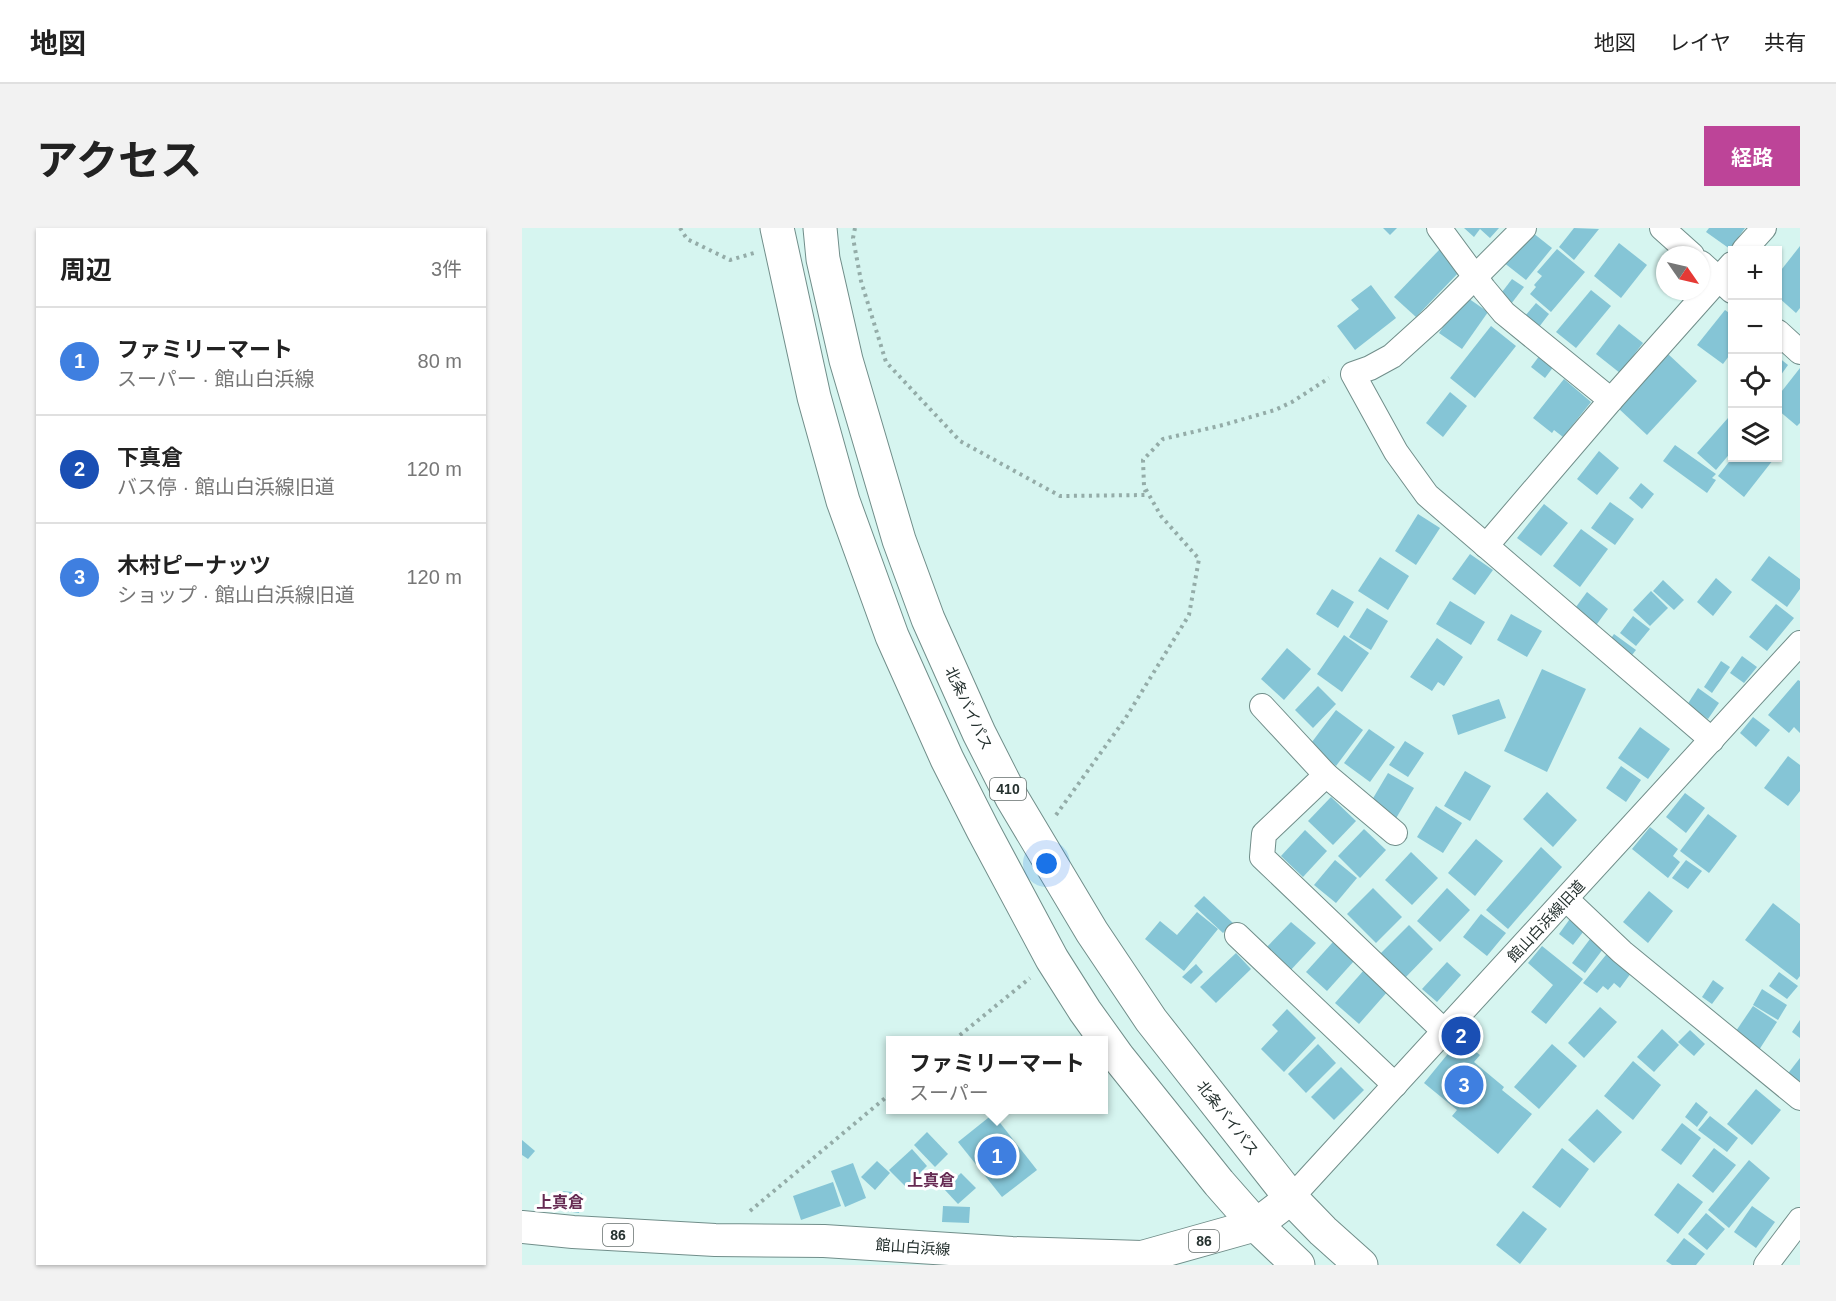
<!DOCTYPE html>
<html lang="ja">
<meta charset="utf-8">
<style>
body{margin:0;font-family:Helvetica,"Noto Sans JP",sans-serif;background:#f2f2f2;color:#222}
.controls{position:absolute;right:18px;top:18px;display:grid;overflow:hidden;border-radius:0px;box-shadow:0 2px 4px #0004}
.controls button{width:54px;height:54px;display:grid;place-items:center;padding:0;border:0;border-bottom:2px solid #e0e0e0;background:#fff;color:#222;font:30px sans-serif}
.compass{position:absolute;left:1134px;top:18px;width:54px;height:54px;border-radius:50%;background:#fff;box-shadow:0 2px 4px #0004;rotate:124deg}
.you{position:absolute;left:525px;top:636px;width:21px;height:21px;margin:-15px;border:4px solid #fff;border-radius:50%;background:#1a73e8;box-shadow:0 0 0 9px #1a73e833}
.badge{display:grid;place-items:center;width:39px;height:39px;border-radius:50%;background:#bd4498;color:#fff;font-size:20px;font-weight:700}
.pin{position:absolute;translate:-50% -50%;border:3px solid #fff;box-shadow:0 2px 6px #0006}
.popup{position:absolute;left:364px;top:808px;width:222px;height:78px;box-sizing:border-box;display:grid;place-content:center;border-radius:0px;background:#fff;filter:drop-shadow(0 2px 4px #0005);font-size:20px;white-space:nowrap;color:#767676}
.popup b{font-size:22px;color:#222}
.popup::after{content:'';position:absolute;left:50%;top:100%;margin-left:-12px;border:12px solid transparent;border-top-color:#fff}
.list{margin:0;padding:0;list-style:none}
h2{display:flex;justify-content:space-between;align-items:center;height:78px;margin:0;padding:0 24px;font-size:26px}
h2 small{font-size:20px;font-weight:400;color:#767676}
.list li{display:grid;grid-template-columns:39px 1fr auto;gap:18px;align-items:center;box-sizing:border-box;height:108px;padding:0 24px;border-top:2px solid #e0e0e0}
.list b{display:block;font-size:22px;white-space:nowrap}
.list p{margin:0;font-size:20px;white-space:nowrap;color:#767676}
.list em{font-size:20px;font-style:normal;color:#767676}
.icon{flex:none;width:33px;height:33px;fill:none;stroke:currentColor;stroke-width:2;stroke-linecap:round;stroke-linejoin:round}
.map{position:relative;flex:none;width:1278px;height:1037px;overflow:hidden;border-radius:0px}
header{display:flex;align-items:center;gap:36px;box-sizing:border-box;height:84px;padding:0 30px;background:#fff;border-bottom:2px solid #e0e0e0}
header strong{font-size:28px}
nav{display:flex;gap:33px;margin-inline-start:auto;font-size:21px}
.intro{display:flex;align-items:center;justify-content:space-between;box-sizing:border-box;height:144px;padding:0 36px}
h1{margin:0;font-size:42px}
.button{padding:15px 27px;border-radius:0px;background:#bd4498;color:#fff;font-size:21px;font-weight:700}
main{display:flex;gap:36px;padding:0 36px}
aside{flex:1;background:#fff;border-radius:0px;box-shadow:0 2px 4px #0004}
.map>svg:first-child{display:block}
.building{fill:#85c5d6}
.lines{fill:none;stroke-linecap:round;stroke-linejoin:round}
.minor-casing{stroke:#718e8a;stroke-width:26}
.major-casing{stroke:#718e8a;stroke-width:34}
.highway-casing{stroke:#718e8a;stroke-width:35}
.path{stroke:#94aca8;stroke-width:4;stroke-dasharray:3 4.5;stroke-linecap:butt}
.minor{stroke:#fff;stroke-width:24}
.major{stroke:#fff;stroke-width:32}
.highway{stroke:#fff;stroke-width:33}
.labels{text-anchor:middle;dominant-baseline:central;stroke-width:6;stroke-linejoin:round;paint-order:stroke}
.shield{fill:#fff;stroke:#666f6d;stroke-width:1.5}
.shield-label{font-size:14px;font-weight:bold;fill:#25312f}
.street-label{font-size:15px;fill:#25312f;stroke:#fff}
.neighbourhood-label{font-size:16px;font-weight:bold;fill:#662a52;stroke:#fff}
</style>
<header>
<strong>地図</strong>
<nav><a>地図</a><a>レイヤ</a><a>共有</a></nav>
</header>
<div class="intro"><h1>アクセス</h1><a class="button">経路</a></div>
<main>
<aside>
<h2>周辺<small>3件</small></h2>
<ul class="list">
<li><span class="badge" style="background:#3f7fe0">1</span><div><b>ファミリーマート</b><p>スーパー · 館山白浜線</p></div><em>80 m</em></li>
<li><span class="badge" style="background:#1a4fb4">2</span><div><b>下真倉</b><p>バス停 · 館山白浜線旧道</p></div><em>120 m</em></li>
<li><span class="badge" style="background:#3f7fe0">3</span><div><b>木村ピーナッツ</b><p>ショップ · 館山白浜線旧道</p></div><em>120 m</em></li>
</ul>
</aside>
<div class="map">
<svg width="1278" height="1037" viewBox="0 0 1278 1037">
<rect width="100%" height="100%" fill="#d6f5f0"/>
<g class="building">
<polygon points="861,0 875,0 868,7"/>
<polygon points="942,0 977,0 968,10 958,1 952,9"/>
<polygon points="1052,0 1077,1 1052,32 1037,19"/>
<polygon points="1187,0 1223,0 1208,21 1184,4"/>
<polygon points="1006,1 1030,20 1004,52 981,34"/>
<polygon points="1097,15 1125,37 1099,70 1072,48"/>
<polygon points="1278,18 1278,80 1274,85 1256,69 1256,46"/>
<polygon points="918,21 939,42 894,89 872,69"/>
<polygon points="1035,21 1063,44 1029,84 1008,66 1014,59 1012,57 1020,48 1015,44"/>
<polygon points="990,51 1002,59 989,76 977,68"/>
<polygon points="849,57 874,90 833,122 815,98 837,81 829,72"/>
<polygon points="1069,62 1089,78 1054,120 1034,104"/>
<polygon points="943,68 966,84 940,121 917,105"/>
<polygon points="1014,75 1027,86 1017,99 1003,88"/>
<polygon points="1203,82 1210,87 1210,124 1201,136 1175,117"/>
<polygon points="1097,96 1121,115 1098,145 1074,126"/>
<polygon points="969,98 994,118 953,170 928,150"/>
<polygon points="1146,126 1175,153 1125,207 1096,180"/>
<polygon points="1018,127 1032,138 1023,150 1009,139"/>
<polygon points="1256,129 1266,137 1256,151"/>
<polygon points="1278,140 1278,195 1275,198 1256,182 1256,168"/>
<polygon points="1042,151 1069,174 1041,209 1032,202 1030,205 1011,190"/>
<polygon points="928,164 945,178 921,209 904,195"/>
<polygon points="1206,190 1210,194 1210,223 1194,242 1175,225"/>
<polygon points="1153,217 1194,246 1190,250 1194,252 1185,265 1141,233"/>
<polygon points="1077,223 1097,240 1075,267 1055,251"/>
<polygon points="1210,230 1248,230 1251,232 1222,269 1196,248"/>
<polygon points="1119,255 1132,266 1120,281 1107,270"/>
<polygon points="1088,274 1112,291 1093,317 1069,300"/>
<polygon points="1022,276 1046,295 1019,328 995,310"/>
<polygon points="896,286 918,300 894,337 873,323"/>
<polygon points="1059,301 1086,321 1058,359 1031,338"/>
<polygon points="948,326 971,342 953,367 930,351"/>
<polygon points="1247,328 1278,351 1278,361 1265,379 1229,352"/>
<polygon points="858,329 887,348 866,382 836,363"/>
<polygon points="1194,350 1210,364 1191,388 1175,374"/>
<polygon points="1141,352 1162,372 1152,382 1131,363"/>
<polygon points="810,361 832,374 816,400 794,386"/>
<polygon points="1129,363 1146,380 1128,398 1111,382"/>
<polygon points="1065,364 1086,381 1072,400 1051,383"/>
<polygon points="928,373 963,394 949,417 914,396"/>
<polygon points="1254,376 1272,390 1245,423 1227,409"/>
<polygon points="845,380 866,393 849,422 827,409"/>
<polygon points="989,386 1020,403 1005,429 975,412"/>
<polygon points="1111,388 1128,401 1114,418 1098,405"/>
<polygon points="1092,406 1114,422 1106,432 1085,416"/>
<polygon points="822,407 847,425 820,464 795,446"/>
<polygon points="915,410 941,429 922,458 916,454 910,463 888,449"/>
<polygon points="765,420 789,441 762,472 739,451"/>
<polygon points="1220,428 1235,439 1222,455 1208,445"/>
<polygon points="1199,433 1208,439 1190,465 1182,459"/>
<polygon points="1020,441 1064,461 1025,544 982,523"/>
<polygon points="1276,452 1278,453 1278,505 1272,499 1267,505 1246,487"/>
<polygon points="796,458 814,476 791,500 773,482"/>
<polygon points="1176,460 1197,475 1186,491 1165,477"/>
<polygon points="977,471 984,490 936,507 930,487"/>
<polygon points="814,482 841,502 814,538 787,518"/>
<polygon points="1231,489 1248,502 1234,519 1218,505"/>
<polygon points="1118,499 1148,521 1126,551 1096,530"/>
<polygon points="847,501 873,519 848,554 822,535"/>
<polygon points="883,513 902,525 886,549 867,537"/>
<polygon points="1266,528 1278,537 1278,563 1266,578 1242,560"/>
<polygon points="1099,538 1119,552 1104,574 1084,560"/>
<polygon points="943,543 969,558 948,593 922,578"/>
<polygon points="866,545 892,560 873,592 847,577"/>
<polygon points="1025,564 1055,592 1031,619 1001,591"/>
<polygon points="1163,565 1183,580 1164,605 1144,589"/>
<polygon points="809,569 834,593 811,617 786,593"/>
<polygon points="914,578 940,595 921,625 895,609"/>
<polygon points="1186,586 1215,608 1187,645 1158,623"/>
<polygon points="1128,599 1156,621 1151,628 1158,634 1146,650 1110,621"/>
<polygon points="842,601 864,622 838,650 816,628"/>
<polygon points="783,602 805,623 781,649 759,628"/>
<polygon points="954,611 981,633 953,668 926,645"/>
<polygon points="1019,619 1040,639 986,701 964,682"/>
<polygon points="889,624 916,650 890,677 863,652"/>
<polygon points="813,632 835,650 814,675 792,657"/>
<polygon points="1164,632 1180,643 1166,661 1150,650"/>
<polygon points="851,660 880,689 854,715 825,686"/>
<polygon points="925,660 948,682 918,714 895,693"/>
<polygon points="1127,663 1151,683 1126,715 1101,694"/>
<polygon points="682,668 711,695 701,705 672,678"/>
<polygon points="1251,675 1278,696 1278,748 1275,752 1223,712"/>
<polygon points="675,684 696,701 662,743 623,711 638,693 655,707"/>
<polygon points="959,686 984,705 965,728 941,709"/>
<polygon points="1050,688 1065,699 1051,717 1037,706"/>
<polygon points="769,694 794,715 766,745 741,723"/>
<polygon points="887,697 911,721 881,752 856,728"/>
<polygon points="1071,707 1084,717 1063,745 1050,735"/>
<polygon points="811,714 832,733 805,763 784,744"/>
<polygon points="1020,718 1061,751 1024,796 1009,784 1031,757 1006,735"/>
<polygon points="1088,722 1112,741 1098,760 1092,755 1086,762 1081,758 1075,765 1061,755"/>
<polygon points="714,725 729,741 694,775 678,759"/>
<polygon points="925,734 939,747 915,774 900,761"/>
<polygon points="674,736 681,744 669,756 660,749"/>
<polygon points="842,742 866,763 837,796 813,775"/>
<polygon points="1257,744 1276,758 1265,771 1247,758"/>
<polygon points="1191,752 1202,760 1190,776 1180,769"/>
<polygon points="1240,761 1265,777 1256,792 1231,777"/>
<polygon points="1231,778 1255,794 1237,822 1212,806"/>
<polygon points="1078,779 1095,794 1062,830 1046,815"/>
<polygon points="765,781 794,810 762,844 739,821 756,803 750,797"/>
<polygon points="1278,792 1278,810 1270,804"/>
<polygon points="1140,801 1157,817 1132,844 1115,829"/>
<polygon points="1168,802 1183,816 1172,828 1156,814"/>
<polygon points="938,811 958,827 952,834 982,859 980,862 1010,886 976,926 930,888 935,882 902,855"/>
<polygon points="796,816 814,835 784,865 766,846"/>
<polygon points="1030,816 1055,838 1017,881 992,859"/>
<polygon points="1278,830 1278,853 1275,857 1264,848"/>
<polygon points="1111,833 1139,857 1111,892 1082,868"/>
<polygon points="819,839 842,862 812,892 789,869"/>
<polygon points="1234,861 1259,882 1230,917 1205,896"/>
<polygon points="1174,874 1186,884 1175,899 1163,889"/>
<polygon points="1075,881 1100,904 1072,935 1046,912"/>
<polygon points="471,886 515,942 480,969 436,914"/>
<polygon points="1188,888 1216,910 1205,924 1176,902"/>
<polygon points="1160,895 1179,910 1159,937 1139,922"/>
<polygon points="405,904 426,926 413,939 392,917"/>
<polygon points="0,912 13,923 6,931 0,927"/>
<polygon points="1040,920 1067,941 1038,980 1010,959"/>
<polygon points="1192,920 1214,937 1191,965 1170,948"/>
<polygon points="390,921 405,938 384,959 367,942"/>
<polygon points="1227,932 1248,950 1207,1000 1186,982"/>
<polygon points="355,933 368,945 353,962 339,949"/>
<polygon points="331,935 344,970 323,979 309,943"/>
<polygon points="439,945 454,960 436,976 422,961"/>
<polygon points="311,954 319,978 279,992 271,968"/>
<polygon points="1156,955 1181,974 1156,1006 1132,987"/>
<polygon points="40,963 60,965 57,985 37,982"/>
<polygon points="421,978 448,979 447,995 420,994"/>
<polygon points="1230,978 1253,994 1234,1020 1212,1004"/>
<polygon points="1001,983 1025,1001 998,1036 974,1017"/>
<polygon points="1184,985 1203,1001 1185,1022 1166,1006"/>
<polygon points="1162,1010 1183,1026 1174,1037 1150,1037 1144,1033"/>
</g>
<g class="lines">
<g class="minor-casing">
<g id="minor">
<polyline points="917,0 962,61 982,85 1089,172"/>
<polyline points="1002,0 912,90 870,128 848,140 831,146 874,224 905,267 1190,512"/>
<polyline points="1140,0 1170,27"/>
<polyline points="1222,22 1242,0"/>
<polyline points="1179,35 1210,63"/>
<polyline points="1256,104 1278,124"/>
<polyline points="964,318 1089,172 1210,36"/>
<polyline points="740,478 804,547 873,605"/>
<polyline points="804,547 742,606 740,629 922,803"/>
<polyline points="1044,671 1100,724 1278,870"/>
<polyline points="715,707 873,857"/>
<polyline points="769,970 1278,415"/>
<polyline points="1244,1037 1278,992"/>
</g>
</g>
<g class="major-casing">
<polyline id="major" points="0,999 51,1004 193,1012 302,1013 490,1025 620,1029 734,997 769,970"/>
</g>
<g class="highway-casing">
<g id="highway">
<polyline points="255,0 292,169 321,273 370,408 425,531 461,602 530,731 563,783 596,829 697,955 734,997 776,1037"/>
<polyline points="298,0 301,31 324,132 377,312 406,391 457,505 490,570 570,704 629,792 769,970 801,1003 839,1037"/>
</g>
</g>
<g class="path">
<polyline points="158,0 165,11 208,32 232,25"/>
<polyline points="333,0 331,10 339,53 364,134 438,213 538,268 624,267 623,262"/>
<polyline points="534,587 603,491 667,387 677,331 639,288 622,258 621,232 641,211 701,197 753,182 770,174 807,150"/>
<polyline points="432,812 508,750"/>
<polyline points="228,983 368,866"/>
</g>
<use href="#minor" class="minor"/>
<use href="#major" class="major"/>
<use href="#highway" class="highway"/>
</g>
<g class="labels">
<g class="shield">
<rect x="468" y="550" width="36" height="22" rx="4.5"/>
<rect x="81" y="996" width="30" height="22" rx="4.5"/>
<rect x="667" y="1002" width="30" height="22" rx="4.5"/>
</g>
<g class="shield-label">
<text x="486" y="561">410</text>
<text x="96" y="1007">86</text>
<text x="682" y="1013">86</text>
</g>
<g class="street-label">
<text transform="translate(447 480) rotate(65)">北条バイパス</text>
<text transform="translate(1024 693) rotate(-47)">館山白浜線旧道</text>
<text transform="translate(706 890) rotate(52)">北条バイパス</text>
<text transform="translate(391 1019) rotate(4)">館山白浜線</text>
</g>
<g class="neighbourhood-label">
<text x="409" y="952">上真倉</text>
<text x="38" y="974">上真倉</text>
</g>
</g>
</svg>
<div class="controls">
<button>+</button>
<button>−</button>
<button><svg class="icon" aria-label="locate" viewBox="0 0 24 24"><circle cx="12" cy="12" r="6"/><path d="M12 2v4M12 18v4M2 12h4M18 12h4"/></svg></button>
<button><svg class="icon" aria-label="layers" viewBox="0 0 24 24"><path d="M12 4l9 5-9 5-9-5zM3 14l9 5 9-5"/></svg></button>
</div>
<svg class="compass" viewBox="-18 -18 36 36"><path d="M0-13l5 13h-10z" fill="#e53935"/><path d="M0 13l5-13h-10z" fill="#767676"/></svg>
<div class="you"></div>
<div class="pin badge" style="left:475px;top:928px;background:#3f7fe0">1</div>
<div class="popup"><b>ファミリーマート</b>スーパー</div>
<div class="pin badge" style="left:939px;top:808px;background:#1a4fb4">2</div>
<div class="pin badge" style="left:942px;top:857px;background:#3f7fe0">3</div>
</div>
</main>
